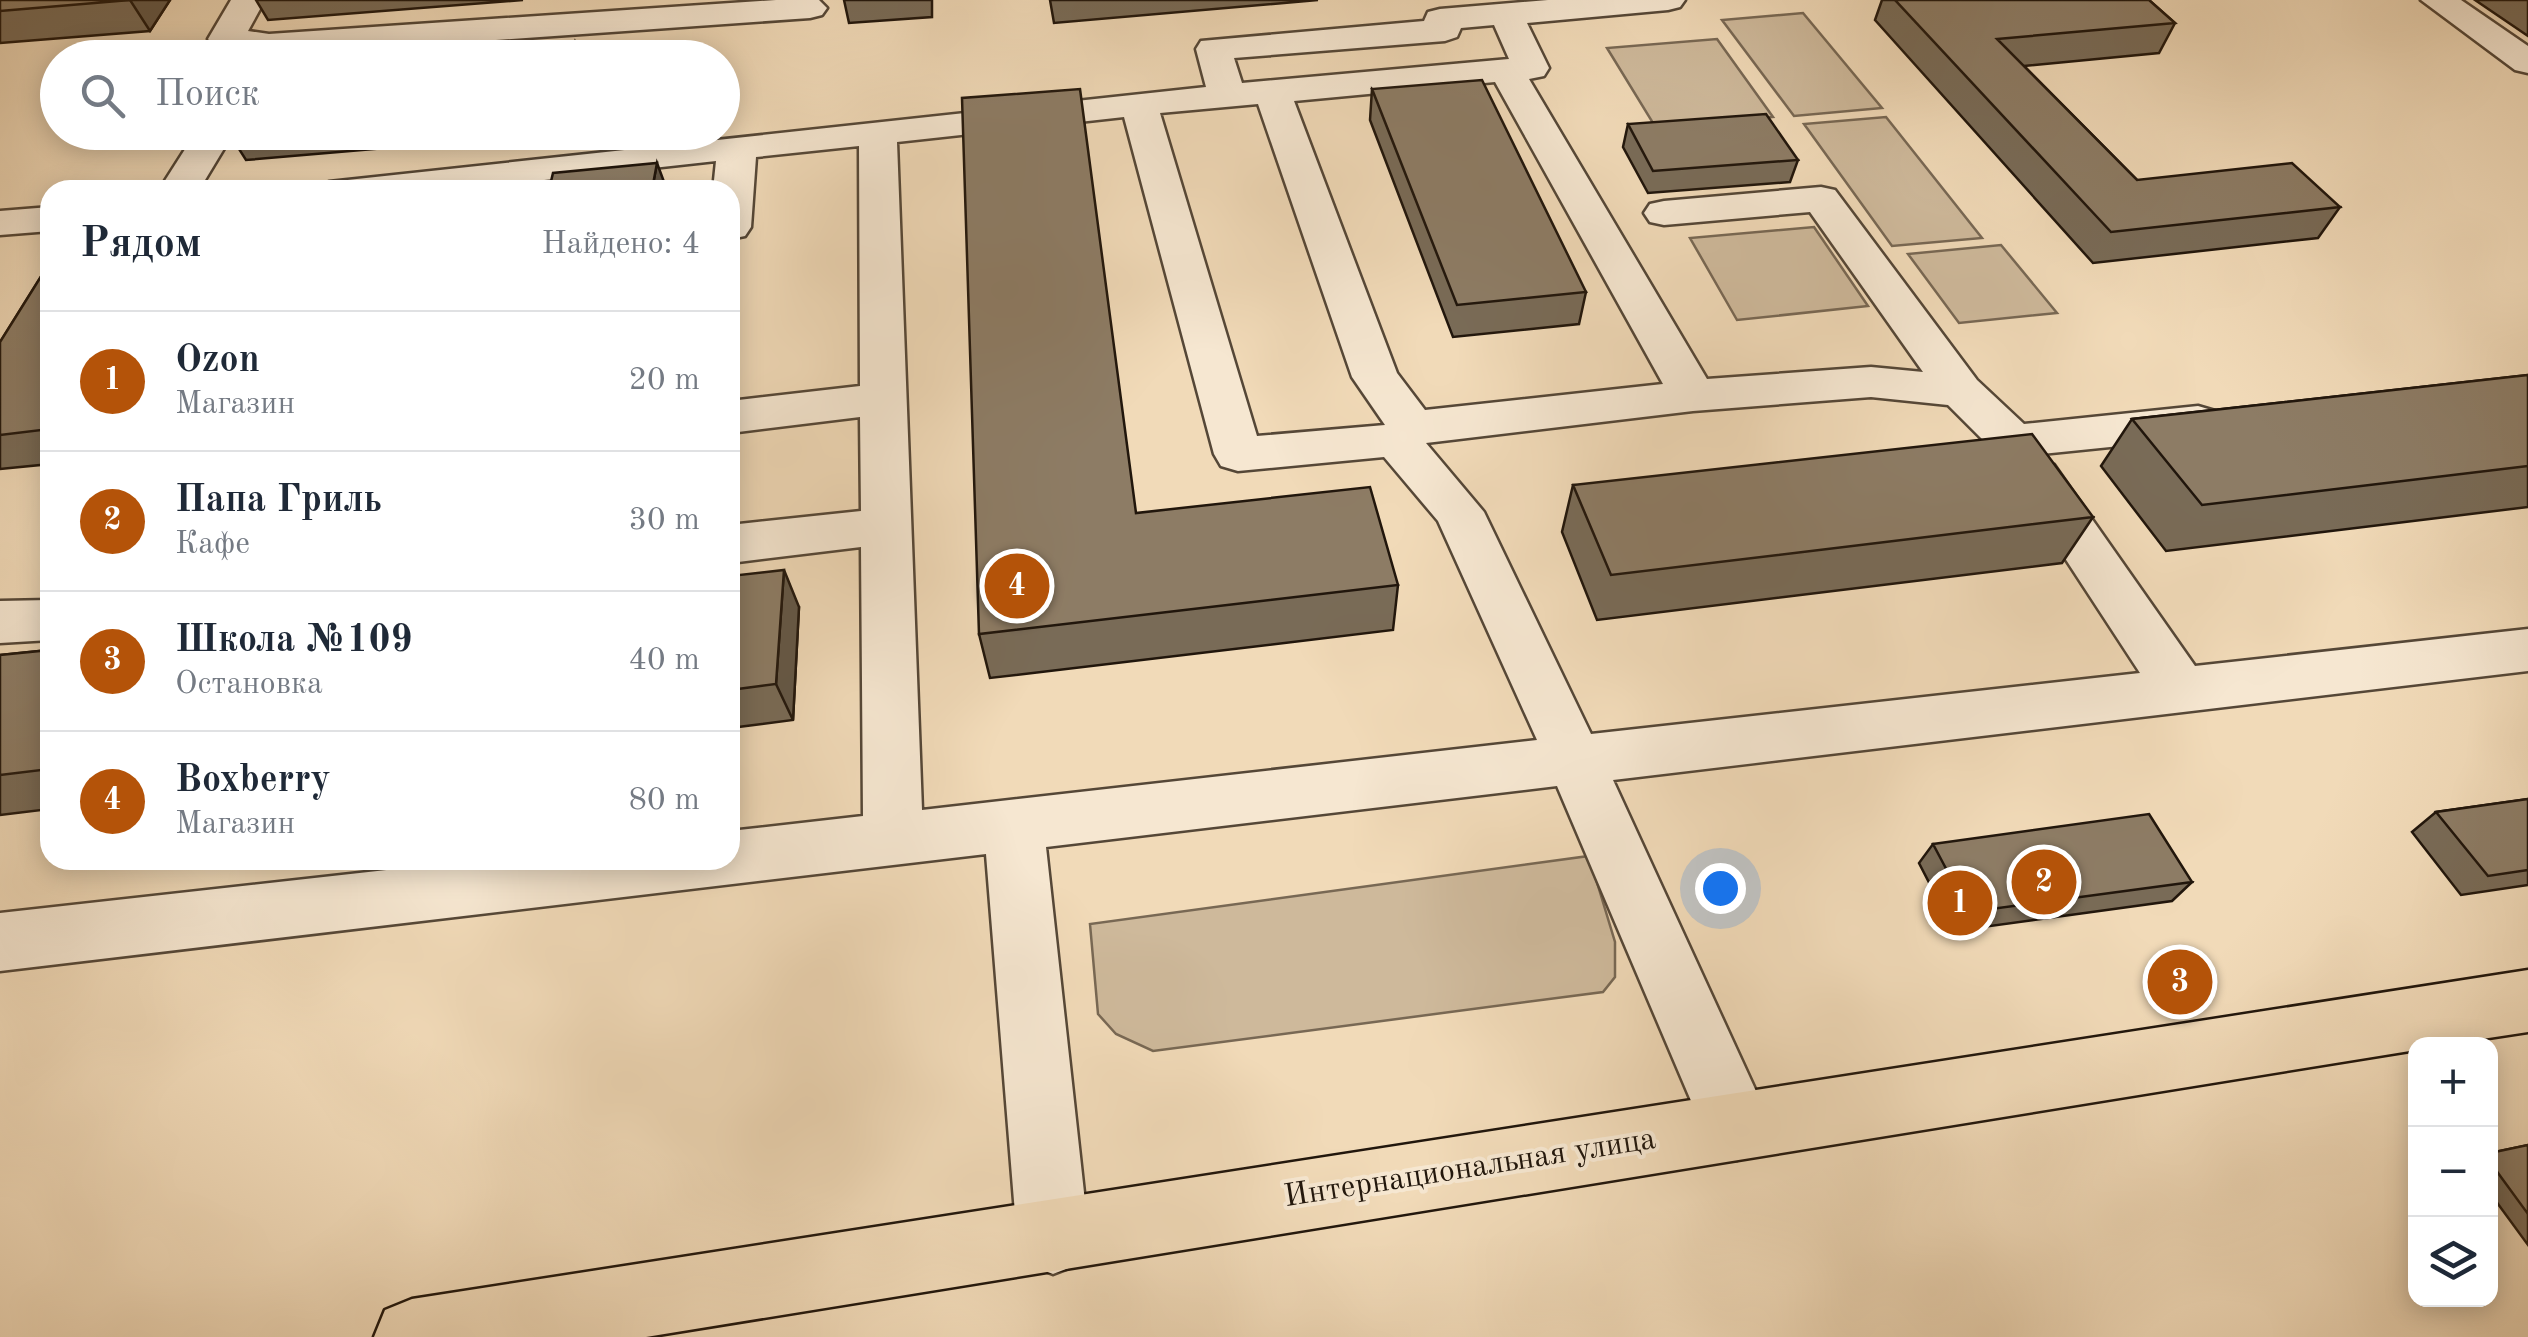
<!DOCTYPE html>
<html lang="ru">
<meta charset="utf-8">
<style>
body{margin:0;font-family:"Old Standard TT",serif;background:#f2f2f3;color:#1f2937}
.controls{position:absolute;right:30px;bottom:30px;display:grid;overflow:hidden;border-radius:20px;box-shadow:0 5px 25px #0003}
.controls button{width:90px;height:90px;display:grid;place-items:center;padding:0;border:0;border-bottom:2px solid #e0e1e3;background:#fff;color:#1f2937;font:50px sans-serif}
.you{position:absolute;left:1720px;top:888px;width:35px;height:35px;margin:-25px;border:8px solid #fff;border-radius:50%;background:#1a73e8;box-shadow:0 0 0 15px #1a73e833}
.badge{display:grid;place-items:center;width:65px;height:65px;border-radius:50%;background:#b45309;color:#fff;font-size:32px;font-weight:700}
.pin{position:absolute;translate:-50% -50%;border:5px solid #fff;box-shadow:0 2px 10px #0006}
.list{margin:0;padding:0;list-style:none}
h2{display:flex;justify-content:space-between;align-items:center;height:130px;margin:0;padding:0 40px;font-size:42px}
h2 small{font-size:32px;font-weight:400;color:#747a83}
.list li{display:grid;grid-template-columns:65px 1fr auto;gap:30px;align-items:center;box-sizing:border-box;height:140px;padding:0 40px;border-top:2px solid #e0e1e3}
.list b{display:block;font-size:38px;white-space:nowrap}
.list p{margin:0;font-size:32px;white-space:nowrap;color:#747a83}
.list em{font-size:32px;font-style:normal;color:#747a83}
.icon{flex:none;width:55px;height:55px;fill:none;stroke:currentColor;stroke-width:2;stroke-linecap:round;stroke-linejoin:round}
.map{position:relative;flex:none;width:2528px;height:1337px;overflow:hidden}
.search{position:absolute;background:#fff;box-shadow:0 5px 25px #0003;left:40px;top:40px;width:700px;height:110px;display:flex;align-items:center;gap:25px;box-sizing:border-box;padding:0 35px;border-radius:55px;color:#747a83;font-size:38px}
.panel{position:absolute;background:#fff;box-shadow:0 5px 25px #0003;left:40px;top:180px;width:700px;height:690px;border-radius:30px}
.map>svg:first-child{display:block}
.green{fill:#ceb99b;stroke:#786854;stroke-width:2.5}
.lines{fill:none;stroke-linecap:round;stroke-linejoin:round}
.minor-casing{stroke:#554737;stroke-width:5}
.major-casing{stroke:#21160c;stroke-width:5}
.minor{fill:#f6e7d1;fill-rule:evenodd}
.major{fill:#f1dab8;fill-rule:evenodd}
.wall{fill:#796b57;stroke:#21160c;stroke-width:2.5}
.shaded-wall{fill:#635747;stroke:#21160c;stroke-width:2.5}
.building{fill:#8d7c65;stroke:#21160c;stroke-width:2.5}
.labels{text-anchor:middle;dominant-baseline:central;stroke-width:8;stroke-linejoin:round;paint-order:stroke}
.near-street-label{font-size:32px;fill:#21160c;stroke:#f6e7d1}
</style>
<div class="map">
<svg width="2528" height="1337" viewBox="0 0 2528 1337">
<rect width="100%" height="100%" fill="#f1dab8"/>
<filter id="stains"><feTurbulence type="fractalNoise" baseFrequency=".002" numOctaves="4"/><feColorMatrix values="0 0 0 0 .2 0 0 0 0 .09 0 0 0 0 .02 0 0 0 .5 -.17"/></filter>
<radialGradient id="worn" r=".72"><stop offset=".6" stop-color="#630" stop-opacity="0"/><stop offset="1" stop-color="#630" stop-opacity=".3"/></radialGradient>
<g class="green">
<polygon points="1803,13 1882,108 1794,116 1722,20"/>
<polygon points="1717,39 1773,117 1656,128 1607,48"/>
<polygon points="1886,117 1982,238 1892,246 1804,124"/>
<polygon points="1814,227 1868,306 1737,320 1690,238"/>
<polygon points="2001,245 2057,313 1959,323 1908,254"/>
<polygon points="1589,856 1615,942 1615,977 1603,992 1153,1051 1116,1034 1098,1014 1090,924"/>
</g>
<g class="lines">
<g class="minor-casing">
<g id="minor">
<polygon points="231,0 265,0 248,31 269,34 776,0 819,0 827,8 822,15 810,18 269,56 214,46 208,39"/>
<path d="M1548,0h137l-5,7 -12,3 -141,13 22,45 -5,8 -15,3 178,300 164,-12 52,5 -113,-160 -146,13 -14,-3 -6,-9 6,-9 14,-3 157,-14 14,3 142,190 47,44 174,-18 17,5 7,11 -7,11 -17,5 -185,19 -17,-4 -48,-48 -77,-8 -178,14 -267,32 58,69 107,222 549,-61 -128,-196 8,-12 17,-5 17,5 141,201 333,-37v42l-915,109 159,346 -10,24 -25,10 -25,-10 -155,-364 -511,61 43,391 -10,26 -26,10 -26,-10 -10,-26 -31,-384 -986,117v-58l476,-53h254v-29l133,-15 -2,-269 -131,16v-38l131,-14 -1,-94 -130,16v-32l130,-15 -1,-240 -103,11 -5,70 -6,9 -15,3v-49h-17l3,-29 -263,29h-130l6,-8 877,-95 -10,-38 5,-8 223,-20 4,-9 12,-3zM1494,25l15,34 -267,24 -8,-25 211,-17 12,-4 4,-9zM1495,82l168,302 -238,26 -28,-37 -103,-272zM1258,104l94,273 33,48 -128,11 -97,-323zM1124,117l90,337 7,12 17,5 146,-14 54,64 99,219 -615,70 -25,-668z"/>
<polygon points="2421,0 2461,0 2528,46 2528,73 2515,70"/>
<polygon points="196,132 234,132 199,190 159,190"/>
<polygon points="50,207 50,231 0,235 0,211"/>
<polygon points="50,600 50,640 0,643 0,601"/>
</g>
</g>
<g class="major-casing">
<polygon id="major" points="2528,970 2528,1032 2449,1044 2416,1044 2416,1050 646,1337 374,1337 385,1310 412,1299"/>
</g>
<use href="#minor" class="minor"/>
<use href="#major" class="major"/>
</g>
<g class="wall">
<polygon points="0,0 170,0 150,31 0,43"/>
<polygon points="256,0 523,0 268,20"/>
<polygon points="844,0 932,0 932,17 849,23"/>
<polygon points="1050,0 1318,0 1054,23"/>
<polygon points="1882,0 2149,0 2175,23 2159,53 2024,66 2137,180 2340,207 2318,238 2093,263 1875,20"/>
<polygon points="2475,0 2528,0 2528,36"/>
<polygon points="1372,89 1586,292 1579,324 1453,337 1370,120"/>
<polygon points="1628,124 1798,160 1790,182 1648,193 1623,147"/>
<polygon points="235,132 425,132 420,145 246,160 232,138"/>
<polygon points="50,262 50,464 0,469 0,342"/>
<polygon points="2528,375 2528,507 2166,551 2101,466 2132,419"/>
<polygon points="1573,485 2093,517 2062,563 1597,620 1562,532"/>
<polygon points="1136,513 1398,585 1393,630 990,678 979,634"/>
<polygon points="730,576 799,607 793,720 730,728"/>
<polygon points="50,650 50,809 0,815 0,655"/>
<polygon points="2528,799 2528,885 2461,895 2412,832 2436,812"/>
<polygon points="1933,844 2192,882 2172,901 1954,931 1919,863"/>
<polygon points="2528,1145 2528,1245 2490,1193 2490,1153"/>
</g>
<g class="shaded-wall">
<polygon points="130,0 170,0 150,31"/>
<polygon points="575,42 581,58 570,58"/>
<polygon points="413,132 425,132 420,145"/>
<polygon points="657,163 667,190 652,190"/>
<polygon points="784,570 799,607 793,720 776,684"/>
</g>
<g class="building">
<polygon points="0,0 130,0 0,11"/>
<polygon points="1895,0 2149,0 2175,23 1997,39 2137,180 2292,163 2340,207 2111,232"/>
<polygon points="575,42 570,58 446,58 448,52"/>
<polygon points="1482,80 1586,292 1457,305 1372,89"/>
<polygon points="1080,89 1136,513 1370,487 1398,585 979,634 962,98"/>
<polygon points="1766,114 1798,160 1653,171 1628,124"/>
<polygon points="235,132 295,132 232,138"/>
<polygon points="657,163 652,190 549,190 553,173"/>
<polygon points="50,262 50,429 0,435 0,342"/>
<polygon points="2528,375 2528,466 2202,505 2132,419"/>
<polygon points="2032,434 2093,517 1611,575 1573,485"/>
<polygon points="784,570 776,684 730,690 730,576"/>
<polygon points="50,650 50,769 0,775 0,655"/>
<polygon points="2528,799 2528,870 2488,876 2436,812"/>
<polygon points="2149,814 2192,882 1969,912 1933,844"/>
<polygon points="2528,1145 2528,1214 2490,1162 2490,1153"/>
</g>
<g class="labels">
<g class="near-street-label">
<text transform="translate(1470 1169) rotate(-9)">Интернациональная улица</text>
</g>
</g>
<rect width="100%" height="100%" filter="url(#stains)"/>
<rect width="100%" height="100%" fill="url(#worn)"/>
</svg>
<div class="controls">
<button>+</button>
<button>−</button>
<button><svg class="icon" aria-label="layers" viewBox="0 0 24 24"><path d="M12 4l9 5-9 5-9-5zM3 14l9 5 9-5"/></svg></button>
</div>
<div class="you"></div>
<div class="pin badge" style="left:1960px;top:903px">1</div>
<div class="pin badge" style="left:2044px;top:882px">2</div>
<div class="pin badge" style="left:2180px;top:982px">3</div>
<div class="pin badge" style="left:1017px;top:586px">4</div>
<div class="search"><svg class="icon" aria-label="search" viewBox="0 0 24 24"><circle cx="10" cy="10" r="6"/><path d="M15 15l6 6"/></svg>Поиск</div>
<section class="panel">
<h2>Рядом<small>Найдено: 4</small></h2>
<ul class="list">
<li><span class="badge">1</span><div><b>Ozon</b><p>Магазин</p></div><em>20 m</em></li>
<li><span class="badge">2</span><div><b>Папа Гриль</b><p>Кафе</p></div><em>30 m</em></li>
<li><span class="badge">3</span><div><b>Школа №109</b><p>Остановка</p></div><em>40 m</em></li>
<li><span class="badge">4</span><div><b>Boxberry</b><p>Магазин</p></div><em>80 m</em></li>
</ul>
</section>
</div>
